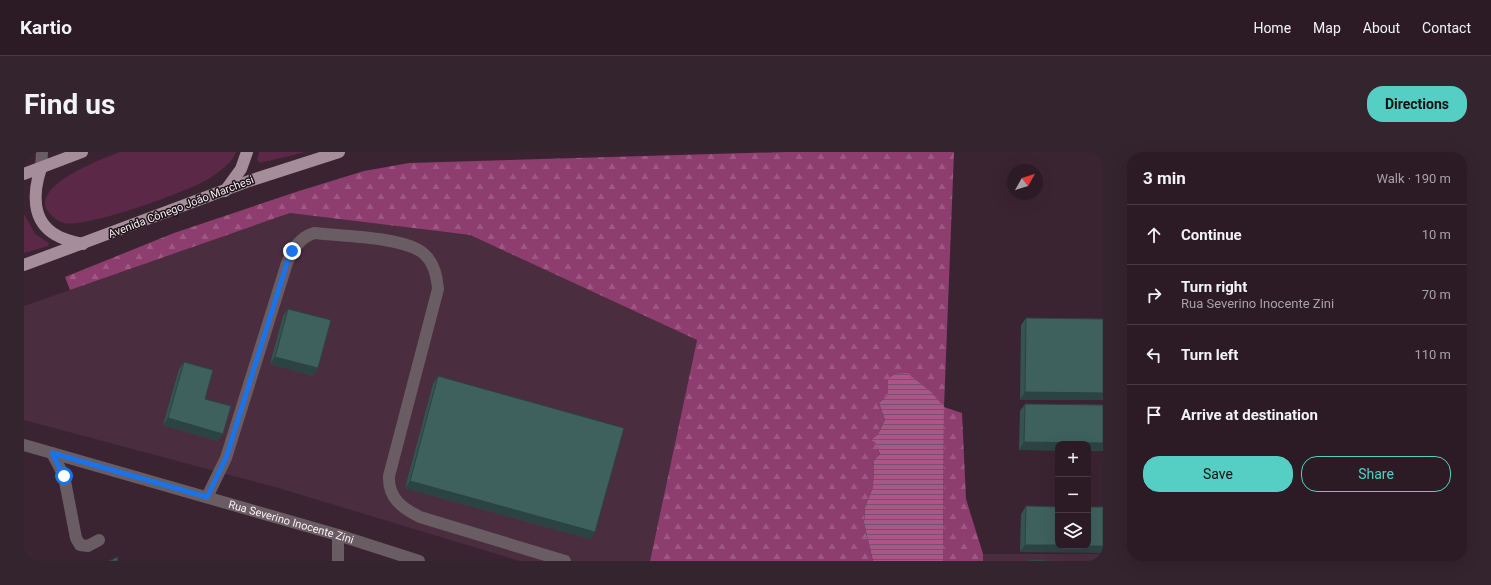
<!DOCTYPE html>
<meta charset="utf-8">
<style>
body{margin:0;font-family:Roboto,sans-serif;background:#34242d;color:#f1f3f6}
.controls{position:absolute;right:12px;bottom:12px;display:grid;overflow:hidden;border-radius:8px;box-shadow:0 4px 16px #0002}
.controls button{width:36px;height:36px;display:grid;place-items:center;padding:0;border:0;border-bottom:1px solid #483942;background:#2c1b25;color:#f1f3f6;font:20px sans-serif}
.compass{position:absolute;left:983px;top:12px;width:36px;height:36px;border-radius:50%;background:#2c1b25;box-shadow:0 4px 16px #0002;rotate:51deg}
.stop{position:absolute;width:12px;height:12px;margin:-9px;border:3px solid #1a73e8;border-radius:50%;background:#fff}
.stop.end{background:#1a73e8;border-color:#fff;box-shadow:0 1px 4px #0008}
.list{margin:0;padding:0;list-style:none}
h2{display:flex;justify-content:space-between;align-items:center;height:52px;margin:0;padding:0 16px;font-size:17px}
h2 small{font-size:13px;font-weight:400;color:#a6a1a7}
.list li{display:grid;grid-template-columns:26px 1fr auto;gap:12px;align-items:center;box-sizing:border-box;height:60px;padding:0 16px;border-top:1px solid #483942}
.list b{display:block;font-size:15px;white-space:nowrap}
.list p{margin:0;font-size:13px;white-space:nowrap;color:#a6a1a7}
.list em{font-size:13px;font-style:normal;color:#a6a1a7}
.actions{display:flex;gap:8px;padding:12px 16px}
.actions a{flex:1;padding:9px 0;border:1px solid #55cec4;border-radius:16px;text-align:center;font-size:14px;color:#55cec4}
.actions .main{background:#55cec4;color:#111}
.icon{flex:none;width:22px;height:22px;fill:none;stroke:currentColor;stroke-width:2;stroke-linecap:round;stroke-linejoin:round}
.map{position:relative;flex:none;width:1079px;height:409px;overflow:hidden;border-radius:16px}
header{display:flex;align-items:center;gap:24px;box-sizing:border-box;height:56px;padding:0 20px;background:#2c1b25;border-bottom:1px solid #483942}
header strong{font-size:19px}
nav{display:flex;gap:22px;margin-inline-start:auto;font-size:14px}
.intro{display:flex;align-items:center;justify-content:space-between;box-sizing:border-box;height:96px;padding:0 24px}
h1{margin:0;font-size:28px}
.button{padding:10px 18px;border-radius:16px;background:#55cec4;color:#111;font-size:14px;font-weight:700}
main{display:flex;gap:24px;padding:0 24px}
aside{flex:1;background:#2c1b25;border-radius:16px;box-shadow:0 4px 16px #0002}
.map>svg:first-child{display:block}
.built{fill:#4a2d3e}
.grass{fill:#5b2847}
.forest{fill:url(#forest-firs)}
.water{fill:url(#water-rules)}
.lines{fill:none;stroke-linecap:round;stroke-linejoin:round}
.minor{stroke:#695d63;stroke-width:12}
.major{stroke:#a58d9a;stroke-width:12}
.wall{fill:#355351}
.shaded-wall{fill:#2b4442}
.building{fill:#3e615e;stroke:#2b4442}
.route{stroke:#1a73e8;stroke-width:5}
.labels{text-anchor:middle;dominant-baseline:central;stroke-width:3;stroke-linejoin:round;paint-order:stroke}
.street-label{font-size:11px;fill:#fdf0f7;stroke:#1b1116}
</style>
<header>
<strong>Kartio</strong>
<nav><a>Home</a><a>Map</a><a>About</a><a>Contact</a></nav>
</header>
<div class="intro"><h1>Find us</h1><a class="button">Directions</a></div>
<main>
<div class="map">
<svg width="1079" height="409" viewBox="0 0 1079 409">
<defs>
<pattern id="forest-firs" width="22" height="20" patternUnits="userSpaceOnUse"><rect width="22" height="20" fill="#8d3d6e"/><path d="M5 1l3.5 6h-7zM16 11l3.5 6h-7z" fill="#9e5983"/></pattern>
<pattern id="water-rules" width="6" height="5" patternUnits="userSpaceOnUse"><rect width="6" height="5" fill="#a95788"/><path d="M0 2.5h6" fill="none" stroke="#7a5069"/></pattern>
</defs>
<rect width="100%" height="100%" fill="#3b2431"/>
<g class="built">
<polygon points="266,61 446,83 673,188 626,409 496,409 251,335 0,268 0,154"/>
<rect x="959" y="402" width="120" height="7"/>
</g>
<g class="grass">
<path d="M96,0h116c-4,10 -14,18 -23,24 -18,14 -129,53 -149,47 -7,-2 -13,-7 -17,-13 -14,-26 57,-52 73,-58z"/>
<polygon points="235,0 282,0 236,11 233,8"/>
<polygon points="0,62 11,82 25,91 24,94 0,101"/>
</g>
<polygon class="forest" points="761,0 930,0 920,255 938,261 942,347 959,402 959,409 919,409 920,255 864,227 864,243 855,251 861,268 854,282 847,288 852,290 856,302 850,308 849,335 841,355 840,371 849,409 626,409 673,188 446,83 266,61 46,138 41,125 150,81 275,39 340,19 385,11"/>
<polygon class="water" points="883,221 907,240 920,255 919,409 849,409 840,371 841,355 849,335 850,308 856,302 852,291 847,288 854,282 861,268 855,251 864,243 864,227 871,222"/>
<g class="lines">
<g class="minor">
<polyline points="17,16 18,0"/>
<path id="s1" d="M0,293l314,90 81,26"/>
<polyline points="28,301 40,324 52,386 56,393 64,394 75,388"/>
<path d="M183,345l19,-39 61,-195c6,-14 12,-25 27,-30 26,3 90,4 109,20 11,9 14,23 15,36l-49,187c-1,22 13,32 31,41l145,44"/>
<polyline points="314,383 314,409"/>
</g>
<g class="major">
<path d="M17,16c-8,24 -10,53 15,67 8,5 18,7 27,9"/>
<polyline points="0,22 58,0"/>
<polyline points="201,39 217,17 223,0"/>
<polyline points="0,113 225,29 315,0"/>
</g>
</g>
<g class="wall">
<polygon points="264,157 289,224 246,212 259,164"/>
<polygon points="1002,166 1079,167 996,248 997,173"/>
<polygon points="160,210 181,247 194,289 139,273 155,217"/>
<polygon points="414,224 571,380 566,387 381,336 409,232"/>
<polygon points="1001,252 1079,253 1079,299 995,298 996,259"/>
<polygon points="1002,354 1034,355 996,400 997,362"/>
</g>
<g class="shaded-wall">
<polygon points="251,205 294,216 289,224 246,212"/>
<polygon points="1001,240 1079,241 1079,248 996,248"/>
<polygon points="144,266 199,282 194,289 139,273"/>
<polygon points="1000,290 1079,291 1079,299 1064,298 1064,292 1034,292 1034,298 995,298"/>
<polygon points="386,329 571,380 566,387 381,336"/>
<polygon points="1001,393 1034,393 1034,394 1079,394 1079,401 996,400"/>
</g>
<g class="building">
<polygon points="264,157 307,168 294,216 251,205"/>
<polygon points="1002,166 1079,167 1079,241 1001,240"/>
<polygon points="160,210 189,218 181,247 207,254 199,282 144,266"/>
<polygon points="414,224 600,276 571,380 386,329"/>
<polygon points="1001,252 1079,253 1079,291 1000,290"/>
<polygon points="1002,354 1034,355 1034,393 1001,393"/>
<rect x="1064" y="355" width="15" height="39"/>
<polygon points="94,405 93,409 85,409"/>
<polygon points="1005,408 1021,408 1021,409 1004,409"/>
</g>
<g class="lines">
<polyline class="route" points="40,324 28,301 183,345 202,306 263,111 268,99"/>
</g>
<g class="labels">
<g class="street-label">
<text transform="translate(157 55) rotate(-21)">Avenida Cônego João Marchesi</text>
<text stroke="none"><textPath href="#s1" startOffset="278">Rua Severino Inocente Zini</textPath></text>
</g>
</g>
</svg>
<div class="controls">
<button>+</button>
<button>−</button>
<button><svg class="icon" aria-label="layers" viewBox="0 0 24 24"><path d="M12 4l9 5-9 5-9-5zM3 14l9 5 9-5"/></svg></button>
</div>
<svg class="compass" viewBox="-18 -18 36 36"><path d="M0-13l5 13h-10z" fill="#e53935"/><path d="M0 13l5-13h-10z" fill="#a6a1a7"/></svg>
<div class="stop" style="left:40px;top:324px"></div>
<div class="stop end" style="left:268px;top:99px"></div>
</div>
<aside>
<h2>3 min<small>Walk · 190 m</small></h2>
<ul class="list">
<li><svg class="icon" aria-label="ahead" viewBox="0 0 24 24"><path d="M12 20V5M6 11l6-6 6 6"/></svg><div><b>Continue</b></div><em>10 m</em></li>
<li><svg class="icon" aria-label="right" viewBox="0 0 24 24"><path d="M7 20v-9h11M14 6l5 5-5 5"/></svg><div><b>Turn right</b><p>Rua Severino Inocente Zini</p></div><em>70 m</em></li>
<li><svg class="icon" aria-label="left" viewBox="0 0 24 24"><path d="M17 20v-9H6M10 6l-5 5 5 5"/></svg><div><b>Turn left</b></div><em>110 m</em></li>
<li><svg class="icon" aria-label="arrive" viewBox="0 0 24 24"><path d="M6 21V4h12l-3 4 3 4H6"/></svg><div><b>Arrive at destination</b></div></li>
</ul>
<div class="actions"><a class="main">Save</a><a>Share</a></div>
</aside>
</main>
